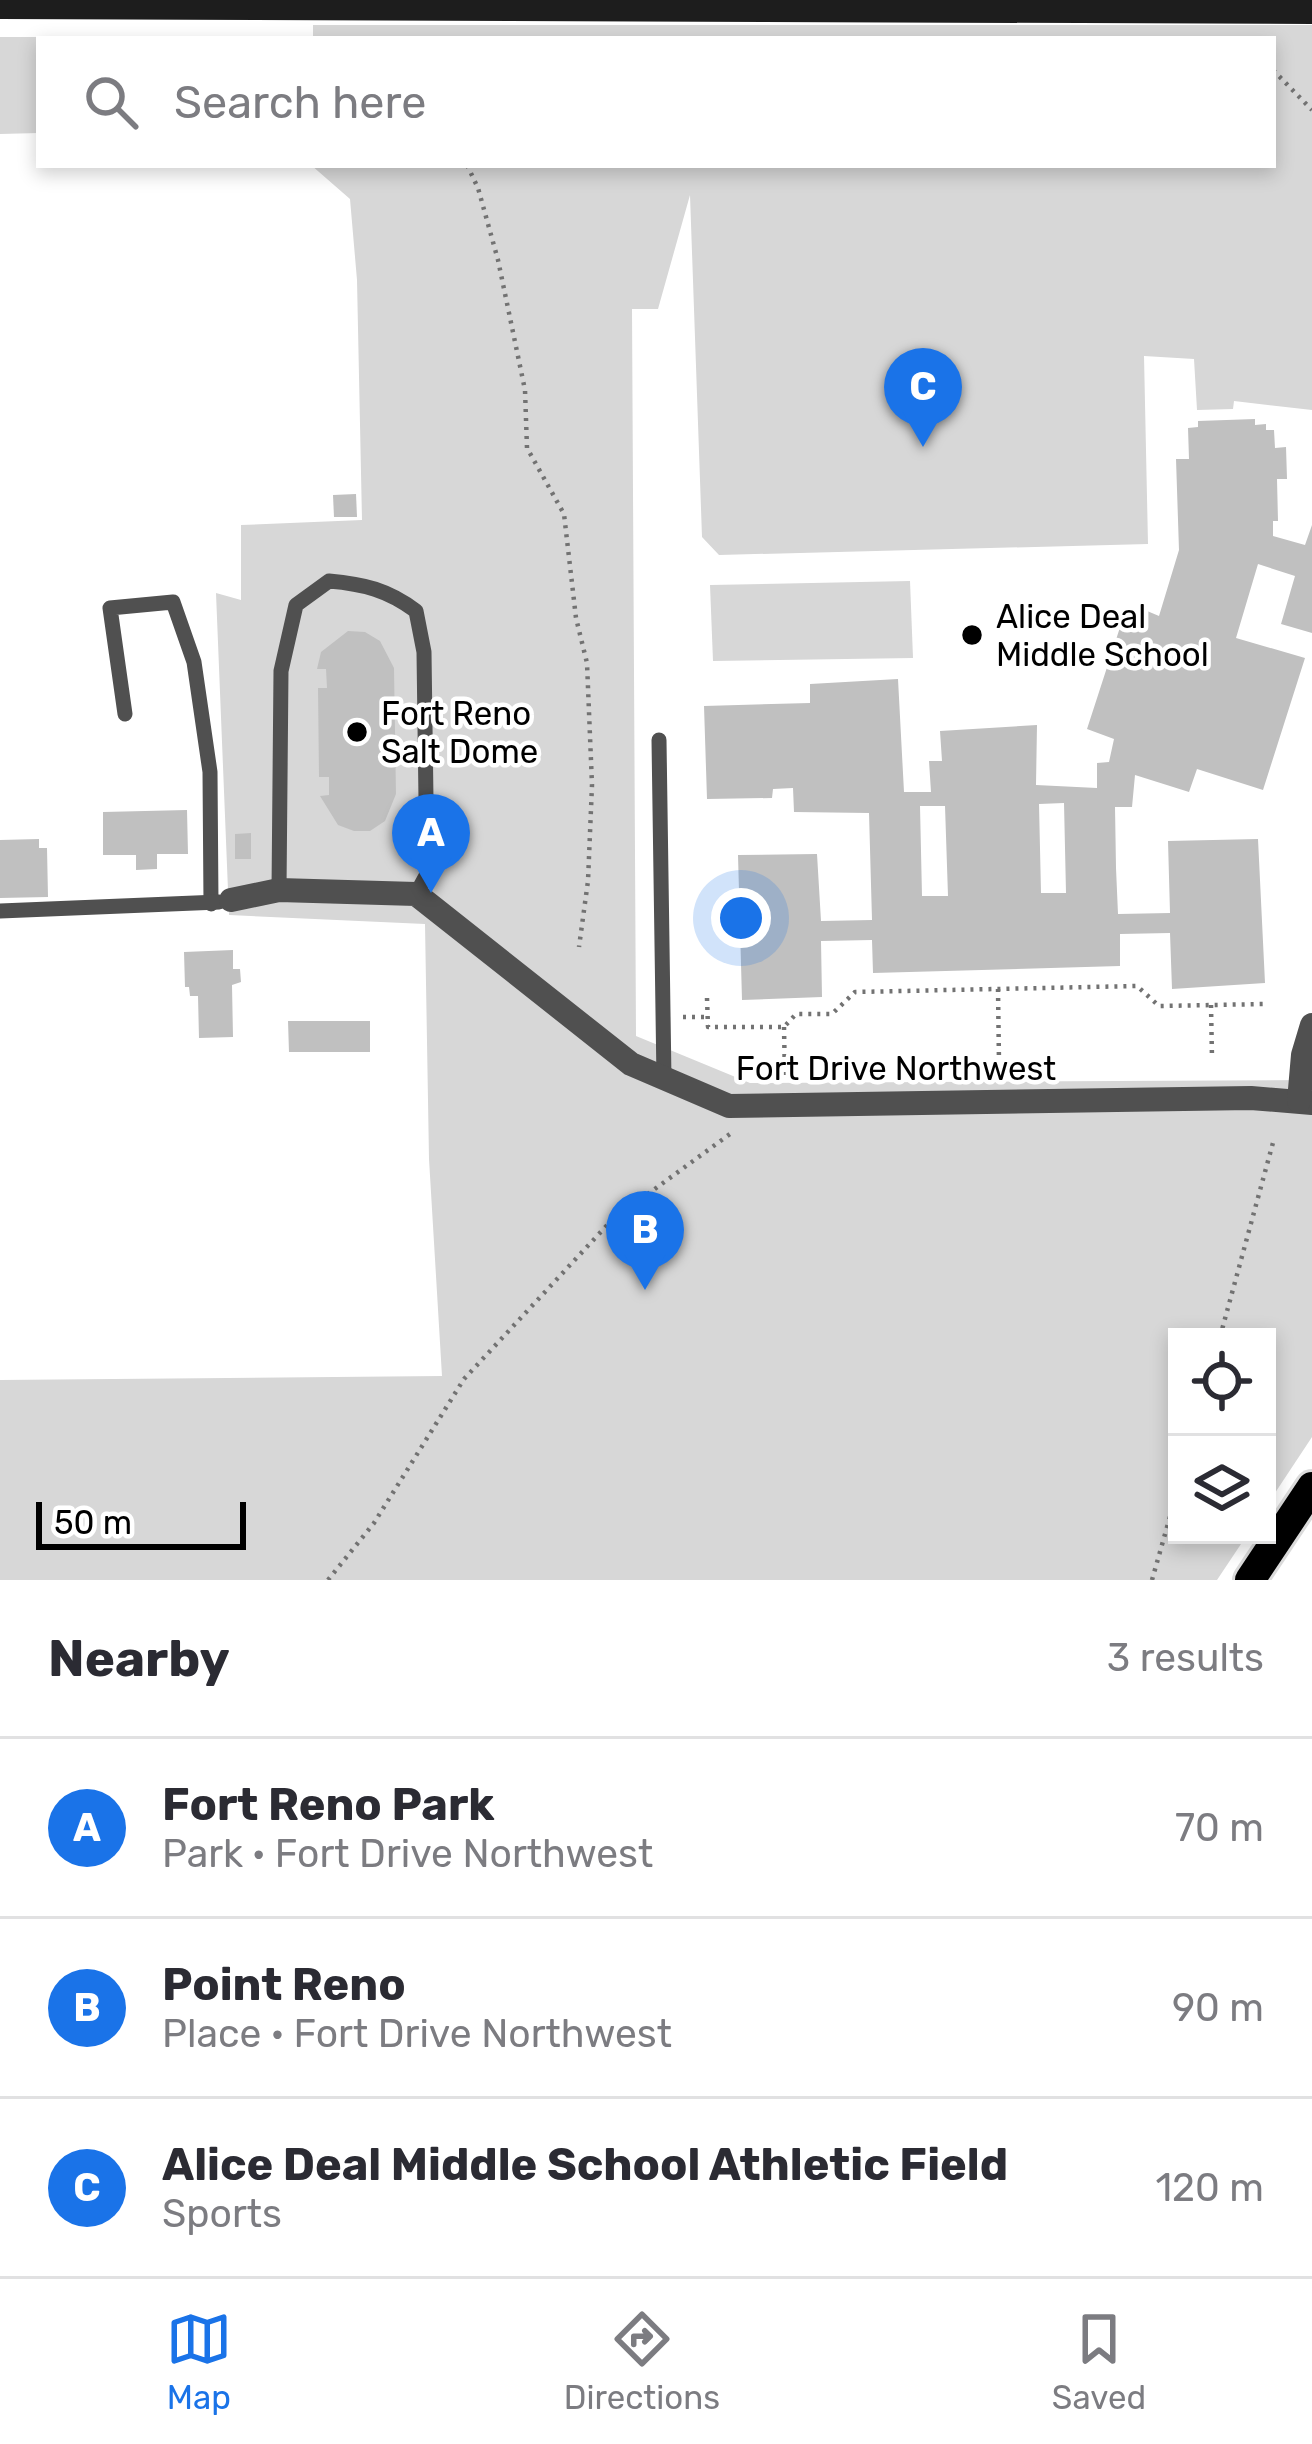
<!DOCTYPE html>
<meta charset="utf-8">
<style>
body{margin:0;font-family:Rubik,sans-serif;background:#f2f2f3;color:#2b2b33}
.controls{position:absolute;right:36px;bottom:36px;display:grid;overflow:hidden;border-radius:0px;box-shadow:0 6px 18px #0003}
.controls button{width:108px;height:108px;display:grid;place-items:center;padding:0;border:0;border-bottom:3px solid #e1e1e2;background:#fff;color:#2b2b33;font:60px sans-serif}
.scale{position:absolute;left:36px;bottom:30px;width:210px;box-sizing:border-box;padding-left:12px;border:6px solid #000;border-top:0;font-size:33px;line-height:42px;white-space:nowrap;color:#000;-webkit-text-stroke:9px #fff;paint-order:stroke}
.you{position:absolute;left:741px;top:918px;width:42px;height:42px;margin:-30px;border:9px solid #fff;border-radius:50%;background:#1a73e8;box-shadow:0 0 0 18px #1a73e833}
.badge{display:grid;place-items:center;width:78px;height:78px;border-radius:50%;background:#1a73e8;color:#fff;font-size:39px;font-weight:700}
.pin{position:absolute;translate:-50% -99px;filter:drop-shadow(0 3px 6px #0008)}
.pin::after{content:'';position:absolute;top:63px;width:42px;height:36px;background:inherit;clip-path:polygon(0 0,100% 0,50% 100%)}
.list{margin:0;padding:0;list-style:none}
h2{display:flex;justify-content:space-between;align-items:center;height:156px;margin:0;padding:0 48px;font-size:51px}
h2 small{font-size:39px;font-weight:400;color:#7c7c81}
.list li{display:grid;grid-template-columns:78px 1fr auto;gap:36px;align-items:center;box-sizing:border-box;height:180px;padding:0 48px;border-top:3px solid #e1e1e2}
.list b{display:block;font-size:45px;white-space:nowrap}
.list p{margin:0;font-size:39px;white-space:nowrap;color:#7c7c81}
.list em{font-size:39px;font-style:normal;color:#7c7c81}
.icon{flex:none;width:66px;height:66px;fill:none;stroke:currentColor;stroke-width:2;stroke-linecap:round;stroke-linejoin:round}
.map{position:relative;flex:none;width:1312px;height:1580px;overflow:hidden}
.search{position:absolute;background:#fff;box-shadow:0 6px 18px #0003;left:36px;right:36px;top:36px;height:132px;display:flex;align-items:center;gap:30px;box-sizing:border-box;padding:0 42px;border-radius:0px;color:#7c7c81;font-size:45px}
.sheet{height:696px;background:#fff}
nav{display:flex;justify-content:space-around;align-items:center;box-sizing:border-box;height:168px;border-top:3px solid #e1e1e2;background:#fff;font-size:33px;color:#7c7c81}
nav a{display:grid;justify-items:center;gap:6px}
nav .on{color:#1a73e8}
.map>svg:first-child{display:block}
.green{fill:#d7d7d7}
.building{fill:#c0c0c0;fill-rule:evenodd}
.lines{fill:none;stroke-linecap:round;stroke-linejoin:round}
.primary-casing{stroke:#dbdbdb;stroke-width:36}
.path{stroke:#727272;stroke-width:4.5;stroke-dasharray:3 6;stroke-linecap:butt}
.lane{stroke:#505050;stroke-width:15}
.street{stroke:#505050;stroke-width:24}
.secondary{stroke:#1d1d1d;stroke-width:24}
.primary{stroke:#000;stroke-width:30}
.poi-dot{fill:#000;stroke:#fff;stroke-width:4.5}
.labels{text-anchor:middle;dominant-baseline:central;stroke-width:9;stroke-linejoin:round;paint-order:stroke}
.poi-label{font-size:33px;fill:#000;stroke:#fff;text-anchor:start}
.street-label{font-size:33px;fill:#000;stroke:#fff}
</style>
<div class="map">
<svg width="1312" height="1580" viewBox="0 0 1312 1580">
<rect width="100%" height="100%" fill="#fff"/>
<g class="green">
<polygon points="313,25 1312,25 1312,410 1234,401 1233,409 1197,410 1194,359 1144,356 1148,544 719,555 702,537 690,195 658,309 632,309 636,1036 750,1083 1312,1080 1312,1437 1267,1505 1267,1337 1177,1337 1177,1535 1247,1535 1217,1580 0,1580 0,1380 442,1376 429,1159 425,924 229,915 216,593 241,600 241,525 362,520 357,280 350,199 311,165 1273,165 1273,39 39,39 39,133 0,134 0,37 313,37"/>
<polygon points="910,581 913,658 713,661 710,585"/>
</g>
<g class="building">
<path d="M1255,419v6l11,-1v6h8l1,18 11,-1 1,32h-10l1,42h-5v15l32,9 7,-20v108l-31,-9 14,-48 -37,-12 -22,74 69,20 -42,132 -66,-21 -8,23 -54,-17 -3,32h-17l1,61 2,46 52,-1 -2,-72 90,-2 7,144 -93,6 -2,-56 -50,1v32l-247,7 -1,-33 -51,1 1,56 -80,3 -4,-145 79,-1 4,67 51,-1 -3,-107 -75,-1 -1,-24 -20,1 -1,9 -65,1 -3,-93 106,-3v-19l88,-5 6,113h27l-2,-31h13l-2,-30 97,-6 -1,60 61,3v-25l12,-1 5,-23 -27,-10 37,-114 12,4 4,-11 19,8 20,-66 -3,-91h13l-1,-31 10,-1v-6zM1064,803l2,90h-25l-2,-89zM920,806h25l3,90h-26z"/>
<polygon points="356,494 357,517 334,517 333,495"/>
<polygon points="348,631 365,632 380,641 394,668 396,794 385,821 370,831 354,831 338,825 320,796 329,795 329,777 319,777 318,688 327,688 326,669 317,669 321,652"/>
<polygon points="187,810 188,854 157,854 157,869 136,870 136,855 103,855 103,812"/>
<polygon points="251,833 251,859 235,859 235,834"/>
<polygon points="39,839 39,848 47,848 48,897 0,898 0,840"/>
<polygon points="233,950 233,969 240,969 241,982 232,985 233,1037 199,1038 198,996 190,996 189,987 185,987 184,952"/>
<polygon points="288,1021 370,1021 370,1052 289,1052"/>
</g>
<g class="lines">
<g class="primary-casing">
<polyline id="primary" points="1250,1580 1312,1487"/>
</g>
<g class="path">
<polyline points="1273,70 1312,110"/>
<polyline points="467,165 478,188 498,260 525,390 527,448 564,514 576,618 587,663 592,785 588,881 579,947"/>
<polyline points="998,989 999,1063"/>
<polyline points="707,998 708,1027 784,1027 796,1014 832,1014 855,992 1137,986 1159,1006 1266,1004"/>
<polyline points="1211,1005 1212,1058"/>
<polyline points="683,1017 708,1017"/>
<polyline points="784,1027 785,1080"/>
<polyline points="1220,1337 1274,1139"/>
<polyline points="328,1580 374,1523 464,1379 611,1221 730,1134"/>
<polyline points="1152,1580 1177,1492"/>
</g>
<g class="lane">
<polyline points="125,714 110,608 173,602 194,662 210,772 211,904"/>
<polyline points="659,740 664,1080"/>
<path d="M279,890l2,-219 15,-66 33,-24c35,3 59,9 87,30l8,41 3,222 -11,20"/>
<polyline points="0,911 219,902"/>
</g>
<g class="street">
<polyline points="231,900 279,890 416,894 631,1064 729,1106 1251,1098 1312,1103"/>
<polyline points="1299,1101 1303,1055 1312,1025"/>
</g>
<polyline class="secondary" points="0,7 1312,12"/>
<use href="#primary" class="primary"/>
</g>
<g class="poi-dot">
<circle cx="972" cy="635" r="12"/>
<circle cx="357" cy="732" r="12"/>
</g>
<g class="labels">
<g class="poi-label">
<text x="996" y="616">Alice Deal<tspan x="996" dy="38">Middle School</tspan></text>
<text x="381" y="713">Fort Reno<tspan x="381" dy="38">Salt Dome</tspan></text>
</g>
<g class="street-label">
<text x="896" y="1068">Fort Drive Northwest</text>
</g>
</g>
</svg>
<div class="controls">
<button><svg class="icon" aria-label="locate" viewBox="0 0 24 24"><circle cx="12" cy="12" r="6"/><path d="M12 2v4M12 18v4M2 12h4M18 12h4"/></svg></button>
<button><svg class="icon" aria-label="layers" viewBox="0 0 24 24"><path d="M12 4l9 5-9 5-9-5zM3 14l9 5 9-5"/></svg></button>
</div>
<div class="scale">50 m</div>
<div class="you"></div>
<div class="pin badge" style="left:431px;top:893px">A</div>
<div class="pin badge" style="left:645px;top:1290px">B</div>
<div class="pin badge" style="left:923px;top:447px">C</div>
<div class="search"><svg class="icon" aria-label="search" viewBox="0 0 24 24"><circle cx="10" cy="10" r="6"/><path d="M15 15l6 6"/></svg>Search here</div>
</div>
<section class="sheet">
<h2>Nearby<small>3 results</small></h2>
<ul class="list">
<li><span class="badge">A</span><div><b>Fort Reno Park</b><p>Park · Fort Drive Northwest</p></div><em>70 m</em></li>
<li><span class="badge">B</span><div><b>Point Reno</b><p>Place · Fort Drive Northwest</p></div><em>90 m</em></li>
<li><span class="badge">C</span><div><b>Alice Deal Middle School Athletic Field</b><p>Sports</p></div><em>120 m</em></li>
</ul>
</section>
<nav>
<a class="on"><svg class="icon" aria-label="map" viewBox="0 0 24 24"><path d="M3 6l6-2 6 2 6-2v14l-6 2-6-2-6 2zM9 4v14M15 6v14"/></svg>Map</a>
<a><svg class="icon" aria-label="directions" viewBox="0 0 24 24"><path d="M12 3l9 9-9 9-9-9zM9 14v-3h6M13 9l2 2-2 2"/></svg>Directions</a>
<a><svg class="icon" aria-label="saved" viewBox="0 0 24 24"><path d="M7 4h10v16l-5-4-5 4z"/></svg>Saved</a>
</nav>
